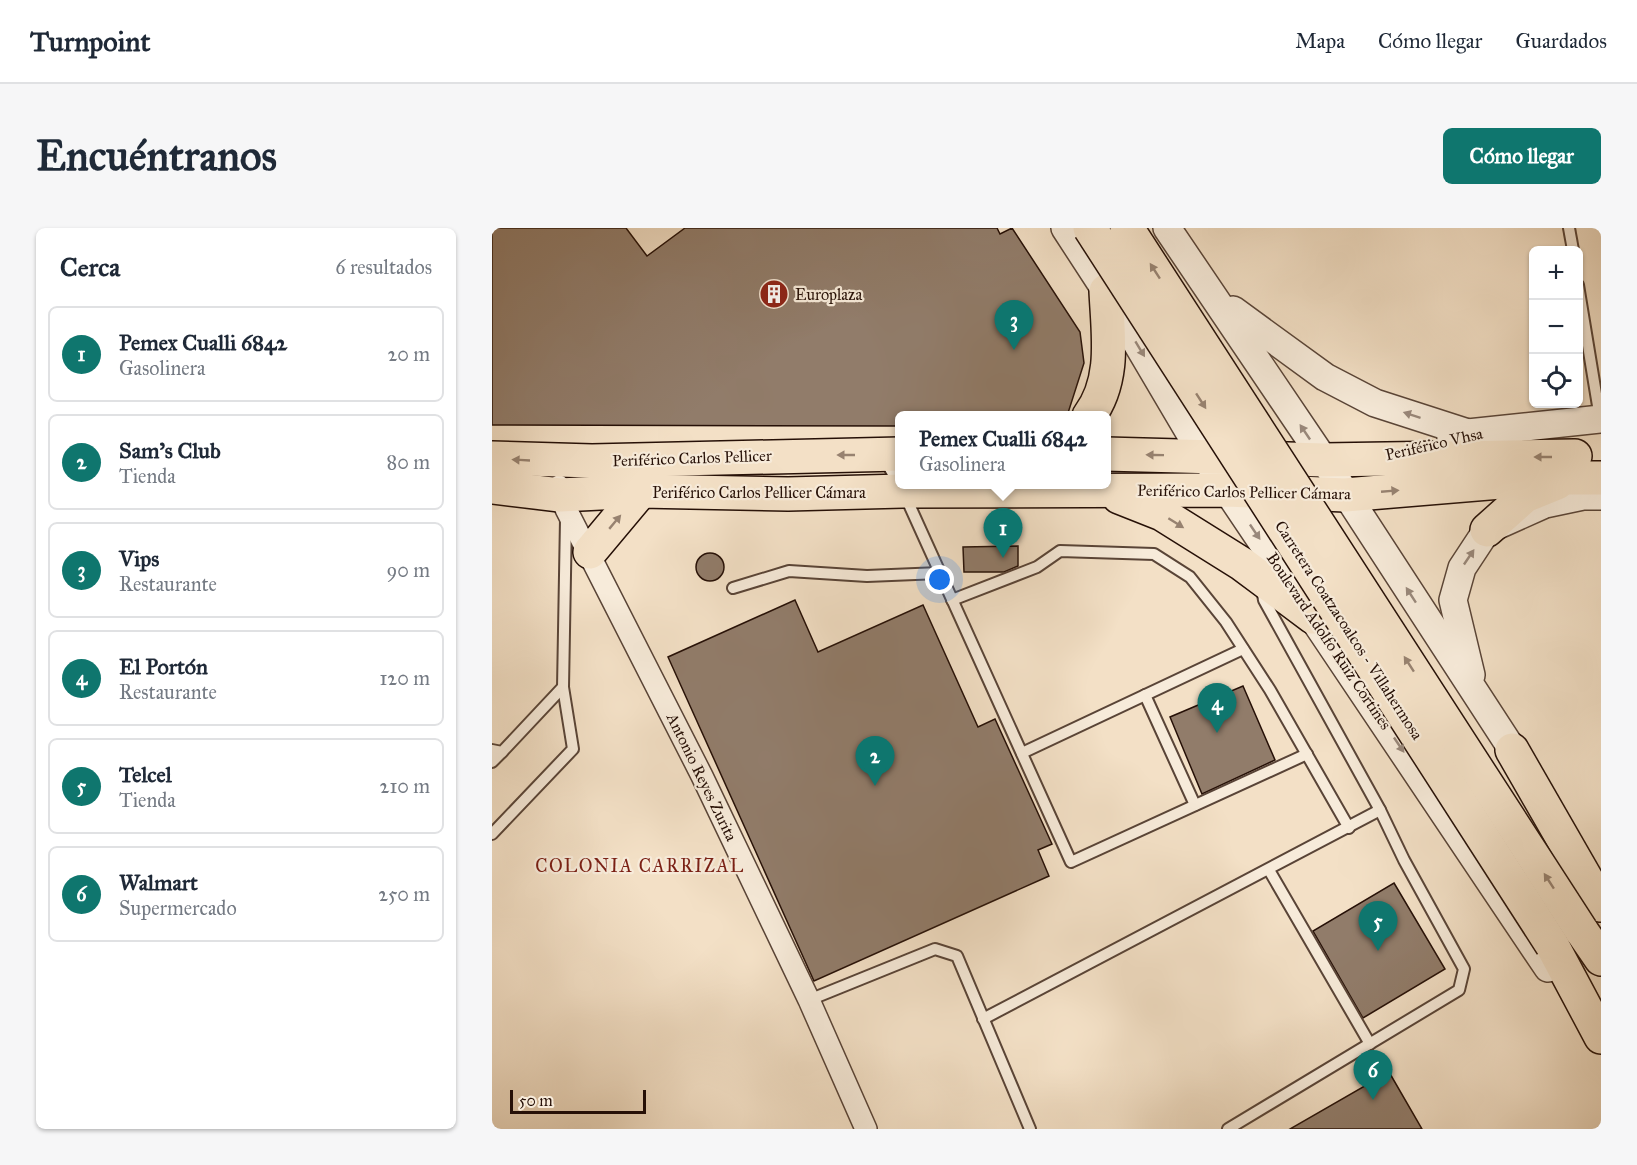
<!DOCTYPE html>
<html lang="es">
<meta charset="utf-8">
<style>
body{margin:0;font-family:"IM FELL Great Primer",serif;background:#f6f6f7;color:#1f2937}
.controls{position:absolute;right:18px;top:18px;display:grid;overflow:hidden;border-radius:9px;box-shadow:0 2px 4px #0004}
.controls button{width:54px;height:54px;display:grid;place-items:center;padding:0;border:0;border-bottom:2px solid #e0e1e3;background:#fff;color:#1f2937;font:30px sans-serif}
.scale{position:absolute;left:18px;bottom:15px;width:136px;box-sizing:border-box;padding-left:6px;border:3px solid #261007;border-top:0;font-size:16px;line-height:21px;white-space:nowrap;color:#261007;-webkit-text-stroke:4px #f7ebda;paint-order:stroke}
.you{position:absolute;left:448px;top:352px;width:21px;height:21px;margin:-15px;border:4px solid #fff;border-radius:50%;background:#1a73e8;box-shadow:0 0 0 9px #1a73e833}
.badge{display:grid;place-items:center;width:39px;height:39px;border-radius:50%;background:#0f766e;color:#fff;font-size:20px;font-weight:700}
.pin{position:absolute;translate:-50% -50px;filter:drop-shadow(0 2px 3px #0008)}
.pin::after{content:'';position:absolute;top:32px;width:21px;height:18px;background:inherit;clip-path:polygon(0 0,100% 0,50% 100%)}
.popup{position:absolute;left:403px;top:183px;width:216px;height:78px;box-sizing:border-box;display:grid;place-content:center;border-radius:9px;background:#fff;filter:drop-shadow(0 2px 4px #0005);font-size:20px;white-space:nowrap;color:#747a83}
.popup b{font-size:22px;color:#1f2937}
.popup::after{content:'';position:absolute;left:50%;top:100%;margin-left:-12px;border:12px solid transparent;border-top-color:#fff}
.list{margin:0;padding:0;list-style:none}
h2{display:flex;justify-content:space-between;align-items:center;height:78px;margin:0;padding:0 24px;font-size:26px}
h2 small{font-size:20px;font-weight:400;color:#747a83}
.list li{display:grid;grid-template-columns:39px 1fr auto;gap:18px;align-items:center;box-sizing:border-box;height:96px;margin:0 12px 12px;padding:0 12px;border:2px solid #e0e1e3;border-radius:9px}
.list b{display:block;font-size:22px;white-space:nowrap}
.list p{margin:0;font-size:20px;white-space:nowrap;color:#747a83}
.list em{font-size:20px;font-style:normal;color:#747a83}
.icon{flex:none;width:33px;height:33px;fill:none;stroke:currentColor;stroke-width:2;stroke-linecap:round;stroke-linejoin:round}
.map{position:relative;flex:none;width:1109px;height:901px;overflow:hidden;border-radius:9px}
header{display:flex;align-items:center;gap:36px;box-sizing:border-box;height:84px;padding:0 30px;background:#fff;border-bottom:2px solid #e0e1e3}
header strong{font-size:28px}
nav{display:flex;gap:33px;margin-inline-start:auto;font-size:21px}
.intro{display:flex;align-items:center;justify-content:space-between;box-sizing:border-box;height:144px;padding:0 36px}
h1{margin:0;font-size:42px}
.button{padding:15px 27px;border-radius:9px;background:#0f766e;color:#fff;font-size:21px;font-weight:700}
main{display:flex;gap:36px;padding:0 36px}
aside{flex:1;background:#fff;border-radius:9px;box-shadow:0 2px 4px #0004}
.map>svg:first-child{display:block}
.building{fill:#917c6a;stroke:#261007;stroke-width:1.5}
.lines{fill:none;stroke-linecap:round;stroke-linejoin:round}
.service-casing{stroke:#594437;stroke-width:14}
.minor-casing{stroke:#594437;stroke-width:24}
.tertiary-casing{stroke:#594437;stroke-width:30}
.primary-casing{stroke:#261007;stroke-width:36}
.trunk-casing{stroke:#261007;stroke-width:36}
.service{stroke:#f7ebda;stroke-width:10}
.minor{stroke:#f7ebda;stroke-width:21}
.tertiary{stroke:#f7ebda;stroke-width:27}
.primary{stroke:#f3e0c6;stroke-width:33}
.trunk{stroke:#f3e0c6;stroke-width:33}
.trunk-bridge-casing{stroke:#261007;stroke-width:36;stroke-linecap:butt}
.trunk-bridge{stroke:#f3e0c6;stroke-width:33}
.oneway{fill:#978270}
.oneway2{fill:#99887b}
.labels{text-anchor:middle;dominant-baseline:central;stroke-width:4.5;stroke-linejoin:round;paint-order:stroke}
.poi-label{font-size:16px;fill:#261007;stroke:#f7ebda;text-anchor:start}
.street-label{font-size:16px;fill:#261007;stroke:#f7ebda}
.neighbourhood-label{font-size:18px;letter-spacing:1.5px;fill:#7a1f14;stroke:#f7ebda}
</style>
<header>
<strong>Turnpoint</strong>
<nav><a>Mapa</a><a>Cómo llegar</a><a>Guardados</a></nav>
</header>
<div class="intro"><h1>Encuéntranos</h1><a class="button">Cómo llegar</a></div>
<main>
<aside>
<h2>Cerca<small>6 resultados</small></h2>
<ul class="list">
<li><span class="badge">1</span><div><b>Pemex Cualli 6842</b><p>Gasolinera</p></div><em>20 m</em></li>
<li><span class="badge">2</span><div><b>Sam's Club</b><p>Tienda</p></div><em>80 m</em></li>
<li><span class="badge">3</span><div><b>Vips</b><p>Restaurante</p></div><em>90 m</em></li>
<li><span class="badge">4</span><div><b>El Portón</b><p>Restaurante</p></div><em>120 m</em></li>
<li><span class="badge">5</span><div><b>Telcel</b><p>Tienda</p></div><em>210 m</em></li>
<li><span class="badge">6</span><div><b>Walmart</b><p>Supermercado</p></div><em>250 m</em></li>
</ul>
</aside>
<div class="map">
<svg width="1109" height="901" viewBox="0 0 1109 901">
<rect width="100%" height="100%" fill="#f3e0c6"/>
<filter id="stains"><feTurbulence type="fractalNoise" baseFrequency=".00333" numOctaves="4"/><feColorMatrix values="0 0 0 0 .2 0 0 0 0 .09 0 0 0 0 .02 0 0 0 .5 -.17"/></filter>
<radialGradient id="worn" r=".72"><stop offset=".6" stop-color="#630" stop-opacity="0"/><stop offset="1" stop-color="#630" stop-opacity=".3"/></radialGradient>
<g class="building">
<polygon points="0,0 134,0 155,28 193,0 505,0 508,6 520,0 588,104 592,135 576,185 567,188 408,188 408,198 0,197"/>
<polygon points="526,318 526,338 512,344 472,344 471,319"/>
<circle cx="218" cy="339" r="14"/>
<polygon points="303,372 326,424 431,377 486,499 503,491 560,616 546,622 557,648 322,753 176,429"/>
<polygon points="751,458 783,532 710,566 678,489"/>
<polygon points="902,655 953,741 871,790 821,703"/>
<polygon points="897,844 930,901 798,901"/>
</g>
<g class="lines">
<g class="service-casing">
<g id="service">
<polyline points="1077,0 1081,22"/>
<polyline points="1086,57 1108,190"/>
<polyline points="393,232 411,263 579,634 815,526"/>
<polyline points="241,360 297,343 375,348 448,345"/>
<polyline points="460,372 545,339 568,323 662,326 698,349 734,394 778,462 857,600"/>
<polyline points="653,467 703,577"/>
<polyline points="0,522 10,524 71,459"/>
<polyline points="530,525 751,421"/>
<polyline points="0,534 10,524"/>
<polyline points="0,606 81,521 71,459 74,291"/>
<polyline points="777,642 878,816"/>
<polyline points="317,772 443,721 465,728 538,901"/>
<polyline points="491,791 888,582"/>
<polyline points="736,901 967,762 972,741 912,632 888,582 772,372 770,361"/>
</g>
</g>
<g class="minor-casing">
<polyline id="minor" points="67,258 74,281 210,548 317,772 374,901"/>
</g>
<g class="tertiary-casing">
<g id="tertiary">
<polyline points="573,0 614,63 706,219 1056,740"/>
<polyline points="675,0 832,232 1031,538"/>
<polyline points="741,82 833,149 883,175 976,205"/>
<polyline points="959,210 976,205 1109,191"/>
<polyline points="979,447 961,372 970,340 995,302 1053,276 1091,268 1109,268"/>
</g>
</g>
<g class="primary-casing">
<g id="primary">
<path d="M597,188c27,-36 19,-82 17,-125"/>
<polyline points="614,226 832,232 1083,228"/>
<polyline points="0,230 100,233 408,226"/>
<polyline points="0,259 68,267 149,263 296,266 411,263 735,262 853,267 1057,250 1109,250"/>
<polyline points="627,269 670,286 750,336 821,389"/>
<polyline points="995,302 1033,268 1065,255"/>
<polyline points="98,324 149,263"/>
</g>
</g>
<g class="trunk-casing">
<g id="trunk">
<polyline points="1020,522 1109,677"/>
<polyline points="1089,702 1109,731"/>
<polyline points="1060,717 1109,809"/>
</g>
</g>
<use href="#service" class="service"/>
<use href="#minor" class="minor"/>
<use href="#tertiary" class="tertiary"/>
<use href="#primary" class="primary"/>
<use href="#trunk" class="trunk"/>
<g class="trunk-bridge-casing">
<g id="trunk-bridge">
<polyline points="598,0 1060,717"/>
<polyline points="635,0 1089,702"/>
</g>
</g>
<use href="#trunk-bridge" class="trunk-bridge"/>
</g>
<defs><path id="oneway-solid" d="M-6-.8H1V-3.2L6.5 0L1 3.2V.8H-6Z" transform="scale(1.5)"/></defs>
<g class="oneway">
<use href="#oneway-solid" transform="translate(663 43) rotate(-123)"/>
<use href="#oneway-solid" transform="translate(709 173) rotate(57)"/>
<use href="#oneway-solid" transform="translate(354 227) rotate(-180)"/>
<use href="#oneway-solid" transform="translate(663 227) rotate(-179)"/>
<use href="#oneway-solid" transform="translate(1051 229) rotate(180)"/>
<use href="#oneway-solid" transform="translate(29 232) rotate(-177)"/>
<use href="#oneway-solid" transform="translate(898 263) rotate(-5)"/>
<use href="#oneway-solid" transform="translate(123 294) rotate(-50)"/>
<use href="#oneway-solid" transform="translate(684 295) rotate(32)"/>
<use href="#oneway-solid" transform="translate(917 436) rotate(-123)"/>
<use href="#oneway-solid" transform="translate(1057 653) rotate(-123)"/>
</g>
<g class="oneway2">
<use href="#oneway-solid" transform="translate(648 121) rotate(59)"/>
<use href="#oneway-solid" transform="translate(920 187) rotate(-162)"/>
<use href="#oneway-solid" transform="translate(813 204) rotate(-124)"/>
<use href="#oneway-solid" transform="translate(763 304) rotate(56)"/>
<use href="#oneway-solid" transform="translate(977 329) rotate(-56)"/>
<use href="#oneway-solid" transform="translate(919 367) rotate(-123)"/>
<use href="#oneway-solid" transform="translate(907 517) rotate(56)"/>
</g>
<defs>
<g id="building-disc" transform="scale(1.5)"><circle r="9.5" fill="#8f2418" stroke="#f7ebda"/><path d="M-4-6H4V6H1V3H-1V6H-4ZM-2.5-4.3h1.7v1.8h-1.7ZM.8-4.3h1.7v1.8H.8ZM-2.5-1h1.7V.8h-1.7ZM.8-1h1.7V.8H.8Z" fill="#fff"/></g>
</defs>
<g fill-rule="evenodd">
<use href="#building-disc" x="282" y="66"/>
</g>
<g class="labels">
<g class="poi-label">
<text x="303" y="66">Europlaza</text>
</g>
<g class="street-label">
<text transform="translate(942 216) rotate(-13)">Periférico Vhsa</text>
<text transform="translate(200 230) rotate(-2)">Periférico Carlos Pellicer</text>
<text x="267" y="264">Periférico Carlos Pellicer Cámara</text>
<text transform="translate(752 264) rotate(1)">Periférico Carlos Pellicer Cámara</text>
<text transform="translate(857 402) rotate(57)">Carretera Coatzacoalcos - Villahermosa</text>
<text transform="translate(837 413) rotate(56)">Boulevard Adolfo Ruiz Cortines</text>
<text transform="translate(210 549) rotate(64)">Antonio Reyes Zurita</text>
</g>
<g class="neighbourhood-label">
<text x="148" y="638">COLONIA CARRIZAL</text>
</g>
</g>
<rect width="100%" height="100%" filter="url(#stains)"/>
<rect width="100%" height="100%" fill="url(#worn)"/>
</svg>
<div class="controls">
<button>+</button>
<button>−</button>
<button><svg class="icon" aria-label="locate" viewBox="0 0 24 24"><circle cx="12" cy="12" r="6"/><path d="M12 2v4M12 18v4M2 12h4M18 12h4"/></svg></button>
</div>
<div class="scale">50 m</div>
<div class="you"></div>
<div class="pin badge" style="left:511px;top:330px">1</div>
<div class="popup"><b>Pemex Cualli 6842</b>Gasolinera</div>
<div class="pin badge" style="left:383px;top:558px">2</div>
<div class="pin badge" style="left:522px;top:122px">3</div>
<div class="pin badge" style="left:725px;top:505px">4</div>
<div class="pin badge" style="left:886px;top:723px">5</div>
<div class="pin badge" style="left:881px;top:872px">6</div>
</div>
</main>
